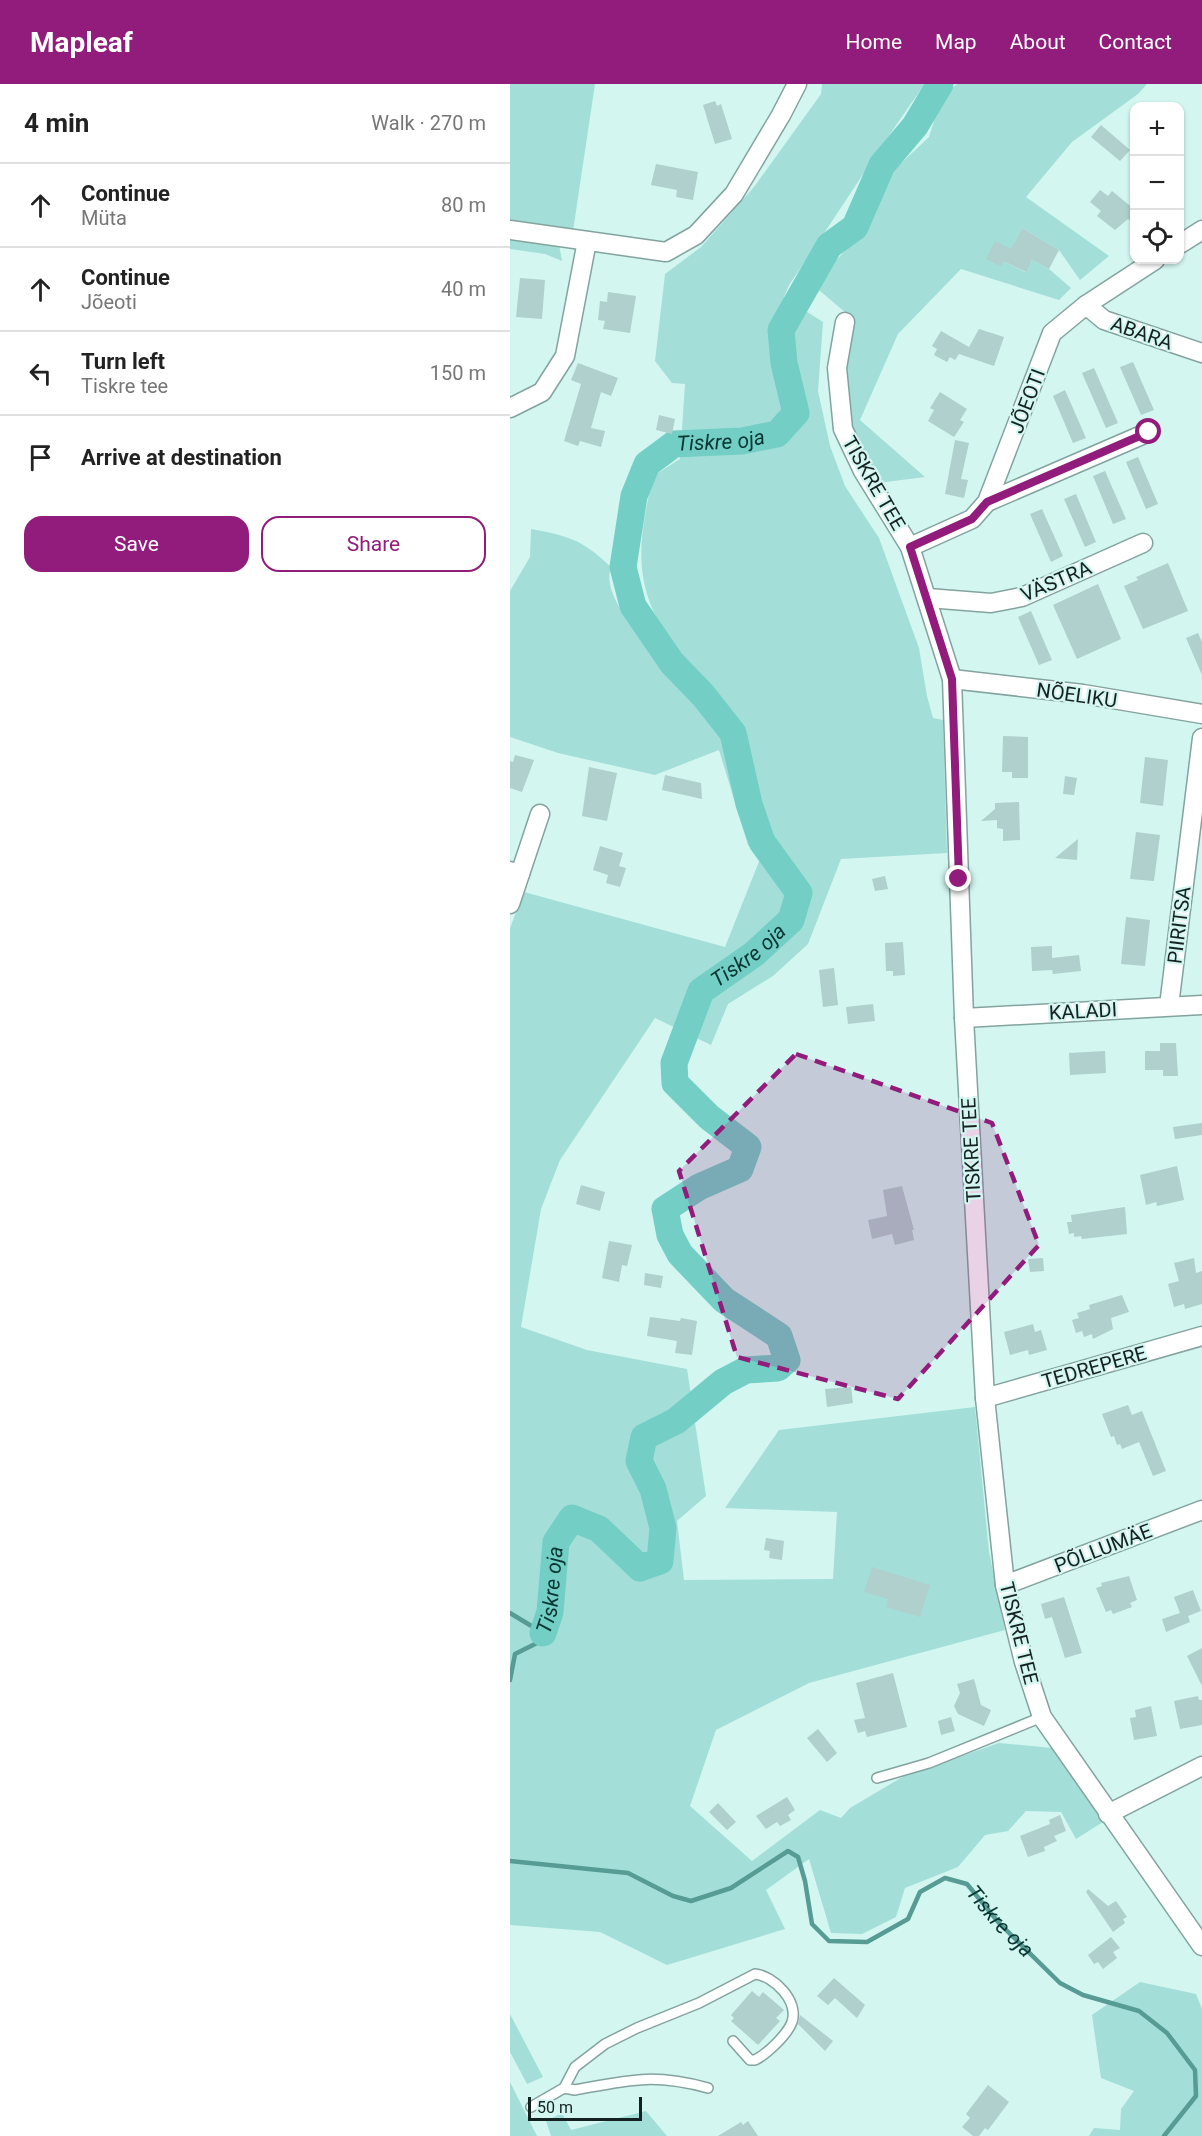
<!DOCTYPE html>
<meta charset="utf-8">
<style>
body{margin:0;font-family:Roboto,sans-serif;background:#f2f2f2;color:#222}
.controls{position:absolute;right:18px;top:18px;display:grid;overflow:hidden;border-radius:12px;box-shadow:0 2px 4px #0004}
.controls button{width:54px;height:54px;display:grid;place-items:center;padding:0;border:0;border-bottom:2px solid #e0e0e0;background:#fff;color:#222;font:30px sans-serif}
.scale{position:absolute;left:18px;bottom:15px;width:114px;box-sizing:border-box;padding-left:6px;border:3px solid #142120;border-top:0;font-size:16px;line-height:21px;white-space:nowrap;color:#142120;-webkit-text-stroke:4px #d3f6f1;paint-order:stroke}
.stop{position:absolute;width:18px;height:18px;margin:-14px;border:4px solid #911c7b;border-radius:50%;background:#fff}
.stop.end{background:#911c7b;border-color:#fff;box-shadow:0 2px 6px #0008}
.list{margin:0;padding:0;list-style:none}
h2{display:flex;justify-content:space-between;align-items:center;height:78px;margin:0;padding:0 24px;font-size:26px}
h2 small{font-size:20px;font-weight:400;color:#767676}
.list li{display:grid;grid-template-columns:39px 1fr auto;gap:18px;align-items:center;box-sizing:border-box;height:84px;padding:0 24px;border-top:2px solid #e0e0e0}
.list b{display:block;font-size:22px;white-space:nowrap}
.list p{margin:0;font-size:20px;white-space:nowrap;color:#767676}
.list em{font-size:20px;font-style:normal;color:#767676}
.actions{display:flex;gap:12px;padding:18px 24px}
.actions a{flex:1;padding:14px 0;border:2px solid #911c7b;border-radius:18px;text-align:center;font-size:21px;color:#911c7b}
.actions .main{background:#911c7b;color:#fff}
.icon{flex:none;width:33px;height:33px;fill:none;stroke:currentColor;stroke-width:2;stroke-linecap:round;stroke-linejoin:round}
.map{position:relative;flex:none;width:692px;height:2052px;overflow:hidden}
header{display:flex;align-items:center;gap:36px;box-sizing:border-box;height:84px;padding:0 30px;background:#911c7b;color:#fff}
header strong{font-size:28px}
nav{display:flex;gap:33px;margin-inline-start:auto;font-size:21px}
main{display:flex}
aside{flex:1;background:#fff}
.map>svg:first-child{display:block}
.green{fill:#a3dfd8}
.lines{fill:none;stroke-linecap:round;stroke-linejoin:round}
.stream{stroke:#569b94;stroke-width:4.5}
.river{stroke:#73cfc6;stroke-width:27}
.building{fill:#afd0cc}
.lane-casing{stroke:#83a39f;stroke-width:12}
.street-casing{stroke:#83a39f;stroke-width:21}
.lane{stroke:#fff;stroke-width:9}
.street{stroke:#fff;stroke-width:18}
.route{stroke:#911c7b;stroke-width:8}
.marked{fill:#911c7b;fill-opacity:0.2;stroke:#911c7b;stroke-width:4.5;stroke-dasharray:12 8;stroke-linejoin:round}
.labels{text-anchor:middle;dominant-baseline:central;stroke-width:4.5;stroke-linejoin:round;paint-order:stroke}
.street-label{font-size:20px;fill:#142120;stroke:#d3f6f1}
.water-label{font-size:21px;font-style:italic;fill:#083632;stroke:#d3f6f1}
</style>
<header>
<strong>Mapleaf</strong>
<nav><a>Home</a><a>Map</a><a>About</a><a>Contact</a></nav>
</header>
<main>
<aside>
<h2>4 min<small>Walk · 270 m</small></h2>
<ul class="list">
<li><svg class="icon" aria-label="ahead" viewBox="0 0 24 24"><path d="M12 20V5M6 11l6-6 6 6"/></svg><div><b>Continue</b><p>Müta</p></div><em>80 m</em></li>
<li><svg class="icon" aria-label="ahead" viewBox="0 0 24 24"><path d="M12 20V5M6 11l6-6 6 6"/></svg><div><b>Continue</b><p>Jõeoti</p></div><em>40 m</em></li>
<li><svg class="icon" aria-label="left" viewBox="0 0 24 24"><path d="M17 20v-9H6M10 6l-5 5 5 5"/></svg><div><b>Turn left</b><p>Tiskre tee</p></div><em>150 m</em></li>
<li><svg class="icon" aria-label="arrive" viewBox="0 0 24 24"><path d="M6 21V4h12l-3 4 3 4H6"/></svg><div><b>Arrive at destination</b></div></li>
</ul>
<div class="actions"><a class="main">Save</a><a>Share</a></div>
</aside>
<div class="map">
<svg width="692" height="2052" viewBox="0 0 692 2052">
<rect width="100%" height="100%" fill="#d3f6f1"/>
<g class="green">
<polygon points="0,0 85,0 63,147 46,144 52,177 35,170 0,165"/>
<path d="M312,0h103c-48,66 -90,135 -136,201l-5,12 39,25 -5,69 12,55 15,40 34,52 40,110 8,48 6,22 10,2 4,133 -106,6 -33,85 -35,32 -45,28 -17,41 -56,-27 -95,142 -19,49 -20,118 66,23 100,19 19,127 -29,25 7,59 149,-1 4,-67 -112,-4 54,-78 196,-23 14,145 16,78 -196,53 -93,47 -26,76 62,55 68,-51 21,8 9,-10 54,-32 95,-33 54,5 50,74 -27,17 -15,-27 -35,-1 -18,20 -23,4 -27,32 -53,21 -9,29 -34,17 -31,-1 -22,-74 -43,31 19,39 -118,36 -67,-33 -90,-7v-997l14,-36 201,55 35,-88 -12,-14 -29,-95 -64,25 -97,-22 -48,-16v-146l20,-34 1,-28c38,7 52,11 80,38 -9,27 21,57 36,77l29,3c-7,-13 -18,-25 -24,-39 -19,-46 -9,-85 1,-132l27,-17 5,-75 -13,-1 -17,-22 10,-87 36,-27 53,-60 67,-93z"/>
<polygon points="447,0 637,0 628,10 562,58 516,113 599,172 570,196 549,166 512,144 495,178 515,188 522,176 539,185 561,204 549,216 451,185 388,250 350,336 415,393 368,399 341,342 333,286 342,234 303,201 348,153 386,84 419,53 431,14"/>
<polygon points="630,1898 686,1910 692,1925 692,2052 579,2052 584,2044 610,2046 611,2025 624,2007 591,1994 582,1931"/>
<polygon points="0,1930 33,1993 17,2000 0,1968"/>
<polygon points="0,1998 27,2052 0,2052"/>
<polygon points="136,2027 157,2052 41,2052 36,2037 52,2029 61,2046"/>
</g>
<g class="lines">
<g class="stream">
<polyline points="0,1529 33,1549 29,1558 5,1570 0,1596"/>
<path id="s1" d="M0,1777l118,12 45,23 18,5 40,-13 57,-37 10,6 7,24 7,43 17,17 38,1 41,-23 12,-27 25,-14 22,6 32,39 61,60 23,12 56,16 28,22 28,37 1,26 -32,40"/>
</g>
<path class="river" id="s2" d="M33,1549l7,-21 6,-70 16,-24 27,11 41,39 20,-7 3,-33 -10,-39 -14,-28 5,-24 32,-16 47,-39 23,-12 32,-2 9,-8 -8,-24 -55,-36 -44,-46 -10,-19 -5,-26 34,-22 41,-18 8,-22 -39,-30 -34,-34 -1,-20 27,-72 53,-37 37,-34 8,-27 -37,-51 -13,-38 -16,-71 -30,-38 -31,-32 -39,-57 -10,-39 11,-71 13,-32 27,-20 68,-3 35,-7 19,-21 -12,-50 -3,-33 48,-84 26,-19 27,-62 33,-39 25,-42"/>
</g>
<g class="building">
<polygon points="205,17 207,22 211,20 222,55 205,60 193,21"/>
<polygon points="591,41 620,66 610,77 581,53"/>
<polygon points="146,80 188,88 183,116 166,113 167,106 141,101"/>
<polygon points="590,106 598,112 602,107 624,125 624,140 618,135 605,146 587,132 591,127 580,118"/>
<polygon points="512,144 549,166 539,185 522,176 516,188 493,177 491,182 476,175 485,157 501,165"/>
<polygon points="10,194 35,196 32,235 6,233"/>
<polygon points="98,208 126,212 120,249 93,245 95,237 88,236 90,217 97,218"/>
<polygon points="469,245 494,253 484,282 449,270 445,276 440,273 437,278 424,271 427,265 422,262 431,247 459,263"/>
<polygon points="623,278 644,326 631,331 610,283"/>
<polygon points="68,279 108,294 101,312 91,308 81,344 95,347 91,363 70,357 68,362 54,357 71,300 61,296"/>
<polygon points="584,284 608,339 596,344 572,289"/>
<polygon points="555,306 576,354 563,359 543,312"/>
<polygon points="430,308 457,325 450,336 454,338 444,353 418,337 424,326 420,324"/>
<polygon points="149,331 165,335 162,350 146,346"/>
<polygon points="445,356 459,359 451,395 458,396 454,414 435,410"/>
<polygon points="628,373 648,420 636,425 616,378"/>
<polygon points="595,387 616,435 603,440 583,392"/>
<polygon points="566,410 586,458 575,463 554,415"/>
<polygon points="532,425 553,472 541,478 520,430"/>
<polygon points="658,479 678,527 633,545 614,502 628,496 626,493"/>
<polygon points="588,500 611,555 567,575 543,521"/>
<polygon points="521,527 542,576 529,581 508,533"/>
<polygon points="688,549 692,558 692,591 676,554"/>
<polygon points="493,652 518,653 518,694 502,694 502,688 492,688"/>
<polygon points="5,671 24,676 12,708 0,704 0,677 3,678"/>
<polygon points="635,673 658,676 653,722 630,719"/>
<polygon points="79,683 107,689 97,737 72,732"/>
<polygon points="155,691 191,699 192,715 152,706"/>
<polygon points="555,692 567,694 564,711 553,710"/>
<polygon points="509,718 510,756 493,757 493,745 487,744 487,736 471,737 485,725 485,719"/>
<polygon points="626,748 650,751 644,797 620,795"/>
<polygon points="568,755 567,776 545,774"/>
<polygon points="90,762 113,769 109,782 116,784 110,803 96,799 98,791 83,786"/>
<polygon points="375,792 378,805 365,807 362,795"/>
<polygon points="616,833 640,836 635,882 611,880"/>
<polygon points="393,858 395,891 383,892 383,887 376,887 375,859"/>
<polygon points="542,862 542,874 569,871 571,887 543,890 542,886 522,887 521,863"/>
<polygon points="324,884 328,921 313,923 309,886"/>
<polygon points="363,920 365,937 338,940 336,923"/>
<polygon points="650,959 666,959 668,992 653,992 653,986 635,986 635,967 650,967"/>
<polygon points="595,967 596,989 560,991 559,969"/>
<polygon points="692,1039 692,1051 665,1055 663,1043"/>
<polygon points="667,1082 674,1116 647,1122 646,1118 636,1121 630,1091"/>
<polygon points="71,1101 95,1108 90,1127 66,1120"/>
<polygon points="392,1102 404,1146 402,1146 404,1156 385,1161 382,1150 362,1155 358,1136 377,1132 373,1106"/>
<polygon points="615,1123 617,1150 572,1155 571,1152 564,1153 564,1149 559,1150 557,1138 562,1138 561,1131"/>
<polygon points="99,1157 122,1161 117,1182 112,1181 109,1198 92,1194"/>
<polygon points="533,1174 534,1187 520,1188 518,1175"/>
<polygon points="684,1174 686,1189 692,1187 692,1220 675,1225 674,1220 664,1223 658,1200 669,1197 664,1179"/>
<polygon points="135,1189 153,1192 151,1204 134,1201"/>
<polygon points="612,1211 619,1228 601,1234 603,1245 583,1255 582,1250 574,1253 572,1247 566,1249 562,1236 569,1234 567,1229 580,1225 579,1221"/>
<polygon points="140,1233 170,1237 171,1234 187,1237 182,1271 165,1269 167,1257 137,1252"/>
<polygon points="523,1240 525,1248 531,1246 537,1266 519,1271 518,1266 500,1271 494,1248"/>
<polygon points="341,1303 343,1319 317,1323 315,1305"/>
<polygon points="618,1321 622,1331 632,1327 656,1387 643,1392 629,1358 612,1365 610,1360 607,1361 604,1352 601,1353 592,1330"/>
<polygon points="256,1454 274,1457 272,1476 259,1474 260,1467 254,1466"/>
<polygon points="362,1483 420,1501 410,1533 376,1523 378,1515 354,1508"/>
<polygon points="619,1492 627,1516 620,1519 622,1523 603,1530 601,1526 596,1528 586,1504 592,1502 591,1499"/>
<polygon points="683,1506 691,1527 678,1532 680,1538 656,1548 652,1535 670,1529 664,1513"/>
<polygon points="554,1513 572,1569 555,1574 542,1533 535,1535 531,1520"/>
<polygon points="692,1564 692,1602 677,1572"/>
<polygon points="383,1589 397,1643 357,1653 355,1647 348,1649 344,1636 355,1634 346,1599"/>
<polygon points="464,1595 471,1621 481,1626 474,1642 448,1630 444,1622 450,1609 447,1600"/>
<polygon points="688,1612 689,1616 692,1616 692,1641 670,1645 664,1617"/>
<polygon points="641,1622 647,1652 624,1656 620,1634 626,1633 625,1626"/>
<polygon points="441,1633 445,1647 431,1651 428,1637"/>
<polygon points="308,1645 327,1669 317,1678 297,1654"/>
<polygon points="277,1713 285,1726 278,1731 281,1736 270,1742 267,1738 256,1745 246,1732"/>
<polygon points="208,1719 226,1738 217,1746 199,1728"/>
<polygon points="550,1731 556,1747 544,1752 547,1757 534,1763 535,1767 518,1773 510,1752 540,1740 539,1736"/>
<polygon points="578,1805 598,1822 606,1817 617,1833 613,1835 615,1839 603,1848 576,1808"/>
<polygon points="601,1853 610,1864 603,1868 607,1874 593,1885 588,1878 584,1880 578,1871"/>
<polygon points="324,1894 355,1921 347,1934 325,1914 318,1921 307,1912"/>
<polygon points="242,1907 249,1913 253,1908 274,1926 266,1934 270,1937 248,1961 221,1937 224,1934 221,1931"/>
<polygon points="290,1931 323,1957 315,1967 288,1940"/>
<polygon points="478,2001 499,2018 478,2046 475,2044 469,2052 463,2052 452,2043 460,2034 456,2030"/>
<polygon points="238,2037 248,2052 208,2052 231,2038 233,2041"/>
</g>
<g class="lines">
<g class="lane-casing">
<g id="lane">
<polyline points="367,1694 419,1679 532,1633"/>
<path d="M54,2004l11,2c54,-10 78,-17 133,-2"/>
<path d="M21,2023l33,-19 11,-21 30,-23 32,-16 62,-25 56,-29c19,2 44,27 37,48 -5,13 -25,32 -37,38h-5l-17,-19"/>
</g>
</g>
<g class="street-casing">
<g id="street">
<polyline points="0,146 156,168 186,151 224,110 271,31 287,0"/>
<polyline points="670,160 692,146"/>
<polyline points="576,221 594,236 692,269"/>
<polyline points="335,238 327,284 333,345 353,387 400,463 442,595 454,934 475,1314 495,1501 514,1578 532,1633 692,1862"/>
<polyline points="0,324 32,308 55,272 77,157"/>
<polyline points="477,418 639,348"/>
<polyline points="400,463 462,435 477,418 542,249 576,221 645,176"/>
<polyline points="418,514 481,519 512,513 633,459"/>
<polyline points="442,595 573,610 692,630"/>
<polyline points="0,787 10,790 30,730"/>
<polyline points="0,820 10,790"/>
<polyline points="659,922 692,654"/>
<polyline points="454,934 692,921"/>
<polyline points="475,1314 692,1252"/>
<polyline points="495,1501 692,1426"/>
<polyline points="598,1730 692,1682"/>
</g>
</g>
<use href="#lane" class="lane"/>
<use href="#street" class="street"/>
</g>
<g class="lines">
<polyline class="route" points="449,795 442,595 400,463 462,435 477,418 639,348"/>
</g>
<path class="marked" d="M286,970l196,69 47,122 -141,154 -161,-42 -58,-186z"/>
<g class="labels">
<g class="street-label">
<text transform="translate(632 249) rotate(19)">ABARA</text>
<text transform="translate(517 317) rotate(-69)">JÕEOTI</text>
<text transform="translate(364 399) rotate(60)">TISKRE TEE</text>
<text transform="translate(546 497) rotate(-23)">VÄSTRA</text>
<text transform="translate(567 611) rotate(8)">NÕELIKU</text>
<text transform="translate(669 841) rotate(-83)">PIIRITSA</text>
<text transform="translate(573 927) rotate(-3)">KALADI</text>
<text transform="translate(461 1066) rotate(-93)">TISKRE TEE</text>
<text transform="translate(584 1283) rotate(-16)">TEDREPERE</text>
<text transform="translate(593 1464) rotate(-21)">PÕLLUMÄE</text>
<text transform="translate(509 1549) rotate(76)">TISKRE TEE</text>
</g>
<g class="water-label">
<text stroke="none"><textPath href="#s2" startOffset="1738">Tiskre oja</textPath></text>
<text stroke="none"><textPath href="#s2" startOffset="1089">Tiskre oja</textPath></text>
<text stroke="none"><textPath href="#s2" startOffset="44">Tiskre oja</textPath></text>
<text stroke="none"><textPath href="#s1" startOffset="618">Tiskre oja</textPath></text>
</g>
</g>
</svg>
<div class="controls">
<button>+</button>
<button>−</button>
<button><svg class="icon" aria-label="locate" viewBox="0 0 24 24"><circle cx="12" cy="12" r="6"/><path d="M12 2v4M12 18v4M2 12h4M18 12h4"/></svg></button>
</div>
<div class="scale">50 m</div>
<div class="stop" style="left:639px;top:348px"></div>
<div class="stop end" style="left:449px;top:795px"></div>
</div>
</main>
